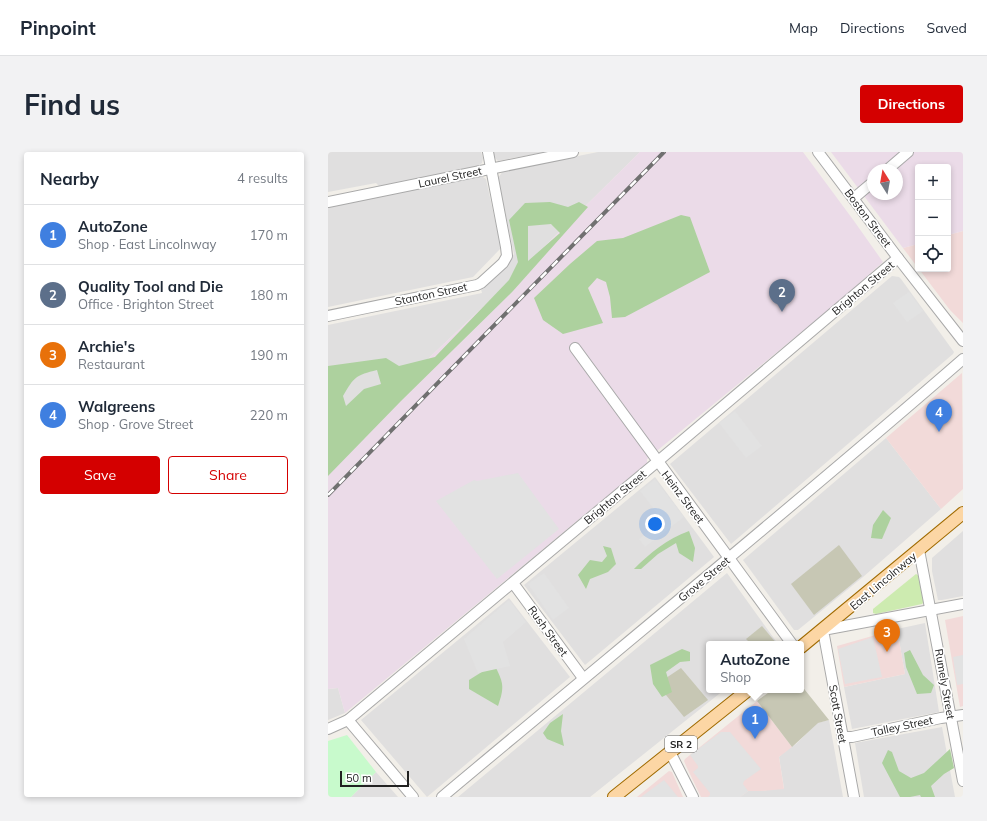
<!DOCTYPE html>
<meta charset="utf-8">
<style>
body{margin:0;font-family:Mulish,sans-serif;background:#f2f2f3;color:#1f2937}
.controls{position:absolute;right:12px;top:12px;display:grid;overflow:hidden;border-radius:4px;box-shadow:0 2px 6px #0003}
.controls button{width:36px;height:36px;display:grid;place-items:center;padding:0;border:0;border-bottom:1px solid #e0e1e3;background:#fff;color:#1f2937;font:20px sans-serif}
.compass{position:absolute;left:539px;top:12px;width:36px;height:36px;border-radius:50%;background:#fff;box-shadow:0 2px 6px #0003;rotate:349deg}
.scale{position:absolute;left:12px;bottom:10px;width:69px;box-sizing:border-box;padding-left:4px;border:2px solid #222;border-top:0;font-size:11px;line-height:14px;white-space:nowrap;color:#222;-webkit-text-stroke:3px #fff;paint-order:stroke}
.you{position:absolute;left:327px;top:372px;width:14px;height:14px;margin:-10px;border:3px solid #fff;border-radius:50%;background:#1a73e8;box-shadow:0 0 0 6px #1a73e833}
.badge{display:grid;place-items:center;width:26px;height:26px;border-radius:50%;background:#d40000;color:#fff;font-size:13px;font-weight:700}
.pin{position:absolute;translate:-50% -33px;filter:drop-shadow(0 1px 2px #0008)}
.pin::after{content:'';position:absolute;top:21px;width:14px;height:12px;background:inherit;clip-path:polygon(0 0,100% 0,50% 100%)}
.popup{position:absolute;left:378px;top:489px;width:98px;height:52px;box-sizing:border-box;display:grid;place-content:center;border-radius:4px;background:#fff;filter:drop-shadow(0 1px 3px #0005);font-size:13px;white-space:nowrap;color:#747a83}
.popup b{font-size:15px;color:#1f2937}
.popup::after{content:'';position:absolute;left:50%;top:100%;margin-left:-8px;border:8px solid transparent;border-top-color:#fff}
.list{margin:0;padding:0;list-style:none}
h2{display:flex;justify-content:space-between;align-items:center;height:52px;margin:0;padding:0 16px;font-size:17px}
h2 small{font-size:13px;font-weight:400;color:#747a83}
.list li{display:grid;grid-template-columns:26px 1fr auto;gap:12px;align-items:center;box-sizing:border-box;height:60px;padding:0 16px;border-top:1px solid #e0e1e3}
.list b{display:block;font-size:15px;white-space:nowrap}
.list p{margin:0;font-size:13px;white-space:nowrap;color:#747a83}
.list em{font-size:13px;font-style:normal;color:#747a83}
.actions{display:flex;gap:8px;padding:12px 16px}
.actions a{flex:1;padding:9px 0;border:1px solid #d40000;border-radius:4px;text-align:center;font-size:14px;color:#d40000}
.actions .main{background:#d40000;color:#fff}
.icon{flex:none;width:22px;height:22px;fill:none;stroke:currentColor;stroke-width:2;stroke-linecap:round;stroke-linejoin:round}
.map{position:relative;flex:none;width:635px;height:645px;overflow:hidden;border-radius:4px}
header{display:flex;align-items:center;gap:24px;box-sizing:border-box;height:56px;padding:0 20px;background:#fff;border-bottom:1px solid #e0e1e3}
header strong{font-size:19px}
nav{display:flex;gap:22px;margin-inline-start:auto;font-size:14px}
.intro{display:flex;align-items:center;justify-content:space-between;box-sizing:border-box;height:96px;padding:0 24px}
h1{margin:0;font-size:28px}
.button{padding:10px 18px;border-radius:4px;background:#d40000;color:#fff;font-size:14px;font-weight:700}
main{display:flex;gap:24px;padding:0 24px}
aside{flex:1;background:#fff;border-radius:4px;box-shadow:0 2px 6px #0003}
.map>svg:first-child{display:block}
.residential{fill:#e0dfdf}
.commercial{fill:#f2dad9}
.industrial{fill:#ebdbe8;fill-rule:evenodd}
.construction{fill:#c7c7b4}
.grass{fill:#cdebb0}
.forest{fill:#add19e;fill-rule:evenodd}
.park{fill:#c8facc}
.parking{fill:#e2e2e2}
.lines{fill:none;stroke-linecap:round;stroke-linejoin:round}
.minor-casing{stroke:#a9a9a9;stroke-width:12}
.major-casing{stroke:#a06b00;stroke-width:14}
.minor{stroke:#fff;stroke-width:10}
.major{stroke:#fcd6a4;stroke-width:12}
.rail-casing{stroke:#707070;stroke-width:4}
.rail{stroke:#fff;stroke-width:2.5;stroke-dasharray:8;stroke-linecap:butt}
.labels{text-anchor:middle;dominant-baseline:central;stroke-width:3.5;stroke-linejoin:round;paint-order:stroke}
.shield{fill:#fff;stroke:#646464;stroke-width:1}
.shield-label{font-size:10px;font-weight:bold;fill:#222}
.street-label{font-size:11px;fill:#222;stroke:#fff}
</style>
<header>
<strong>Pinpoint</strong>
<nav><a>Map</a><a>Directions</a><a>Saved</a></nav>
</header>
<div class="intro"><h1>Find us</h1><a class="button">Directions</a></div>
<main>
<aside>
<h2>Nearby<small>4 results</small></h2>
<ul class="list">
<li><span class="badge" style="background:#3f7fe0">1</span><div><b>AutoZone</b><p>Shop · East Lincolnway</p></div><em>170 m</em></li>
<li><span class="badge" style="background:#5c6f8a">2</span><div><b>Quality Tool and Die</b><p>Office · Brighton Street</p></div><em>180 m</em></li>
<li><span class="badge" style="background:#e8710a">3</span><div><b>Archie's</b><p>Restaurant</p></div><em>190 m</em></li>
<li><span class="badge" style="background:#3f7fe0">4</span><div><b>Walgreens</b><p>Shop · Grove Street</p></div><em>220 m</em></li>
</ul>
<div class="actions"><a class="main">Save</a><a>Share</a></div>
</aside>
<div class="map">
<svg width="635" height="645" viewBox="0 0 635 645">
<rect width="100%" height="100%" fill="#f2efe9"/>
<g class="residential">
<polygon points="0,0 153,0 155,6 154,11 150,14 51,34 48,31 0,40"/>
<polygon points="165,0 217,0 170,9 166,5"/>
<polygon points="270,0 312,0 226,85 198,114 103,204 0,311 0,173 154,141 153,137 178,115 186,102 170,26 175,19"/>
<polygon points="153,24 158,27 173,96 145,125 0,155 0,55"/>
<polygon points="564,124 571,125 573,127 626,200 625,202 403,392 342,312"/>
<polygon points="558,286 613,357 535,425 470,478 466,478 415,408"/>
<polygon points="327,325 386,405 257,513 196,433"/>
<polygon points="635,379 635,444 614,448 610,448 604,419 604,406"/>
<polygon points="399,421 450,492 381,492 381,538 396,538 262,645 130,645"/>
<polygon points="181,446 242,525 99,645 33,568"/>
<polygon points="597,471 611,560 524,577 516,535 577,522 569,477"/>
<polygon points="10,536 17,561 0,568 0,537"/>
<polygon points="501,568 515,645 412,645 420,639 433,639 456,636 451,605 458,598 468,592 489,571"/>
<polygon points="614,575 627,645 536,645 527,591"/>
<polygon points="48,620 70,645 23,645"/>
</g>
<g class="commercial">
<polygon points="635,79 635,171 622,158 591,117 620,117 620,83"/>
<polygon points="590,92 590,116 575,96"/>
<polygon points="634,221 635,337 613,357 558,286"/>
<polygon points="635,464 635,554 632,555 617,468"/>
<polygon points="569,477 577,522 516,535 509,494"/>
<polygon points="429,549 464,595 451,605 456,637 433,639 420,639 412,645 373,645 359,616 356,609 357,607"/>
<polygon points="341,619 344,620 355,645 309,645"/>
</g>
<g class="industrial">
<polygon points="312,0 475,0 526,69 555,110 510,150 319,307 319,311 17,561 10,536 0,537 0,311 103,204 198,114 226,85"/>
<path d="M503,0h132v79l-15,4v-68h-30v77l-15,4zM545,18h24v24h-24z"/>
</g>
<g class="construction">
<polygon points="511,393 534,424 486,463 463,432"/>
<polygon points="434,474 449,492 423,492 418,487"/>
<polygon points="353,516 380,548 356,565 329,532"/>
<polygon points="473,533 501,568 490,571 464,595 429,549 444,538 473,538"/>
</g>
<polygon class="grass" points="588,422 591,424 596,450 594,452 548,462 545,461 545,457"/>
<g class="forest">
<path d="M222,50l18,5 11,-5 9,5 -75,84 -112,110 -73,75v-110l58,-8 13,8 36,-9 74,-77 9,-18 -9,-42 16,-17zM223,72l9,9 -32,28v-35zM49,218l4,14 -17,5 -18,17 -3,-10c11,-19 13,-21 34,-26z"/>
<polygon points="353,63 362,65 382,120 297,165 284,166 282,145 278,130 269,126 260,136 275,171 235,182 215,168 206,146 242,112 269,89 295,86"/>
<polygon points="555,358 563,366 554,387 543,386 545,373"/>
<path d="M361,379l6,17 -2,14 -14,-9 -3,-10 -18,11 -17,15h-7c16,-16 33,-30 55,-38z"/>
<polygon points="275,394 283,396 288,412 280,420 262,427 258,437 250,423 262,408 274,410 279,404"/>
<polygon points="354,497 362,500 362,509 352,510 338,520 344,540 334,545 325,532 322,513"/>
<polygon points="582,498 595,523 606,533 603,541 589,542 578,515 576,501"/>
<path d="M168,516c8,16 8,20 2,38l-29,-17v-9l16,-10z"/>
<polygon points="235,562 233,579 236,594 219,587 215,581 222,571"/>
<polygon points="622,597 626,616 616,622 603,634 607,645 593,645 592,643 582,645 572,645 554,611 560,598 564,600 571,619 583,626 596,621"/>
</g>
<polygon class="park" points="19,583 48,620 23,645 0,645 0,589"/>
<g class="parking">
<polygon points="581,140 595,159 579,170 565,151"/>
<polygon points="407,259 434,294 418,306 391,271"/>
<polygon points="190,321 231,377 169,427 108,349 146,328 149,329"/>
<polygon points="327,327 356,365 317,395 311,387 335,369 312,339"/>
<polygon points="216,421 241,456 225,468 200,432"/>
<polygon points="181,448 198,470 175,490 182,514 150,521 136,487"/>
<polygon points="545,485 554,525 517,532 510,497"/>
<polygon points="635,503 635,532 629,533 625,505"/>
<polygon points="393,580 402,580 433,617 416,629 415,632 420,639 412,645 380,645 382,643 382,641 365,620 370,616 370,614 362,603"/>
<polygon points="336,628 350,645 313,645"/>
</g>
<g class="lines">
<g class="minor-casing">
<g id="minor">
<polyline points="490,0 570,106 635,189"/>
<polyline points="559,18 580,0"/>
<polyline points="526,46 545,30"/>
<polyline points="0,50 245,0"/>
<polyline points="0,164 149,133 153,131 175,111 179,104 178,95 160,0"/>
<path d="M247,196c72,99 145,197 217,296"/>
<polyline points="591,398 635,629"/>
<polyline points="185,431 255,526"/>
<polyline points="20,568 85,645"/>
<polyline points="0,577 20,568 329,310 570,106"/>
<polyline points="514,585 524,585 613,566 635,563"/>
<polyline points="342,600 365,645"/>
<path d="M114,645c174,-146 350,-289 521,-438"/>
<polyline points="526,645 495,478 635,452"/>
</g>
</g>
<g class="major-casing">
<g id="major">
<polyline points="473,495 635,361"/>
<polyline points="286,645 420,538"/>
</g>
</g>
<use href="#minor" class="minor"/>
<use href="#major" class="major"/>
<g class="rail-casing">
<polyline id="rail" points="0,343 336,0"/>
</g>
<use href="#rail" class="rail"/>
</g>
<g class="labels">
<rect class="shield" x="337" y="584" width="32" height="16" rx="3"/>
<g class="shield-label">
<text x="353" y="592">SR 2</text>
</g>
<g class="street-label">
<text transform="translate(122 25) rotate(-12)">Laurel Street</text>
<text transform="translate(540 66) rotate(53)">Boston Street</text>
<text transform="translate(535 136) rotate(-40)">Brighton Street</text>
<text transform="translate(103 142) rotate(-12)">Stanton Street</text>
<text transform="translate(287 345) rotate(-40)">Brighton Street</text>
<text transform="translate(355 345) rotate(53)">Heinz Street</text>
<text transform="translate(376 427) rotate(-40)">Grove Street</text>
<text transform="translate(555 429) rotate(-40)">East Lincolnway</text>
<text transform="translate(220 479) rotate(54)">Rush Street</text>
<text transform="translate(617 532) rotate(80)">Rumely Street</text>
<text transform="translate(510 562) rotate(80)">Scott Street</text>
<text transform="translate(574 574) rotate(-12)">Talley Street</text>
</g>
</g>
</svg>
<div class="controls">
<button>+</button>
<button>−</button>
<button><svg class="icon" aria-label="locate" viewBox="0 0 24 24"><circle cx="12" cy="12" r="6"/><path d="M12 2v4M12 18v4M2 12h4M18 12h4"/></svg></button>
</div>
<svg class="compass" viewBox="-18 -18 36 36"><path d="M0-13l5 13h-10z" fill="#e53935"/><path d="M0 13l5-13h-10z" fill="#747a83"/></svg>
<div class="scale">50 m</div>
<div class="you"></div>
<div class="pin badge" style="left:427px;top:587px;background:#3f7fe0">1</div>
<div class="popup"><b>AutoZone</b>Shop</div>
<div class="pin badge" style="left:454px;top:160px;background:#5c6f8a">2</div>
<div class="pin badge" style="left:559px;top:500px;background:#e8710a">3</div>
<div class="pin badge" style="left:611px;top:280px;background:#3f7fe0">4</div>
</div>
</main>
